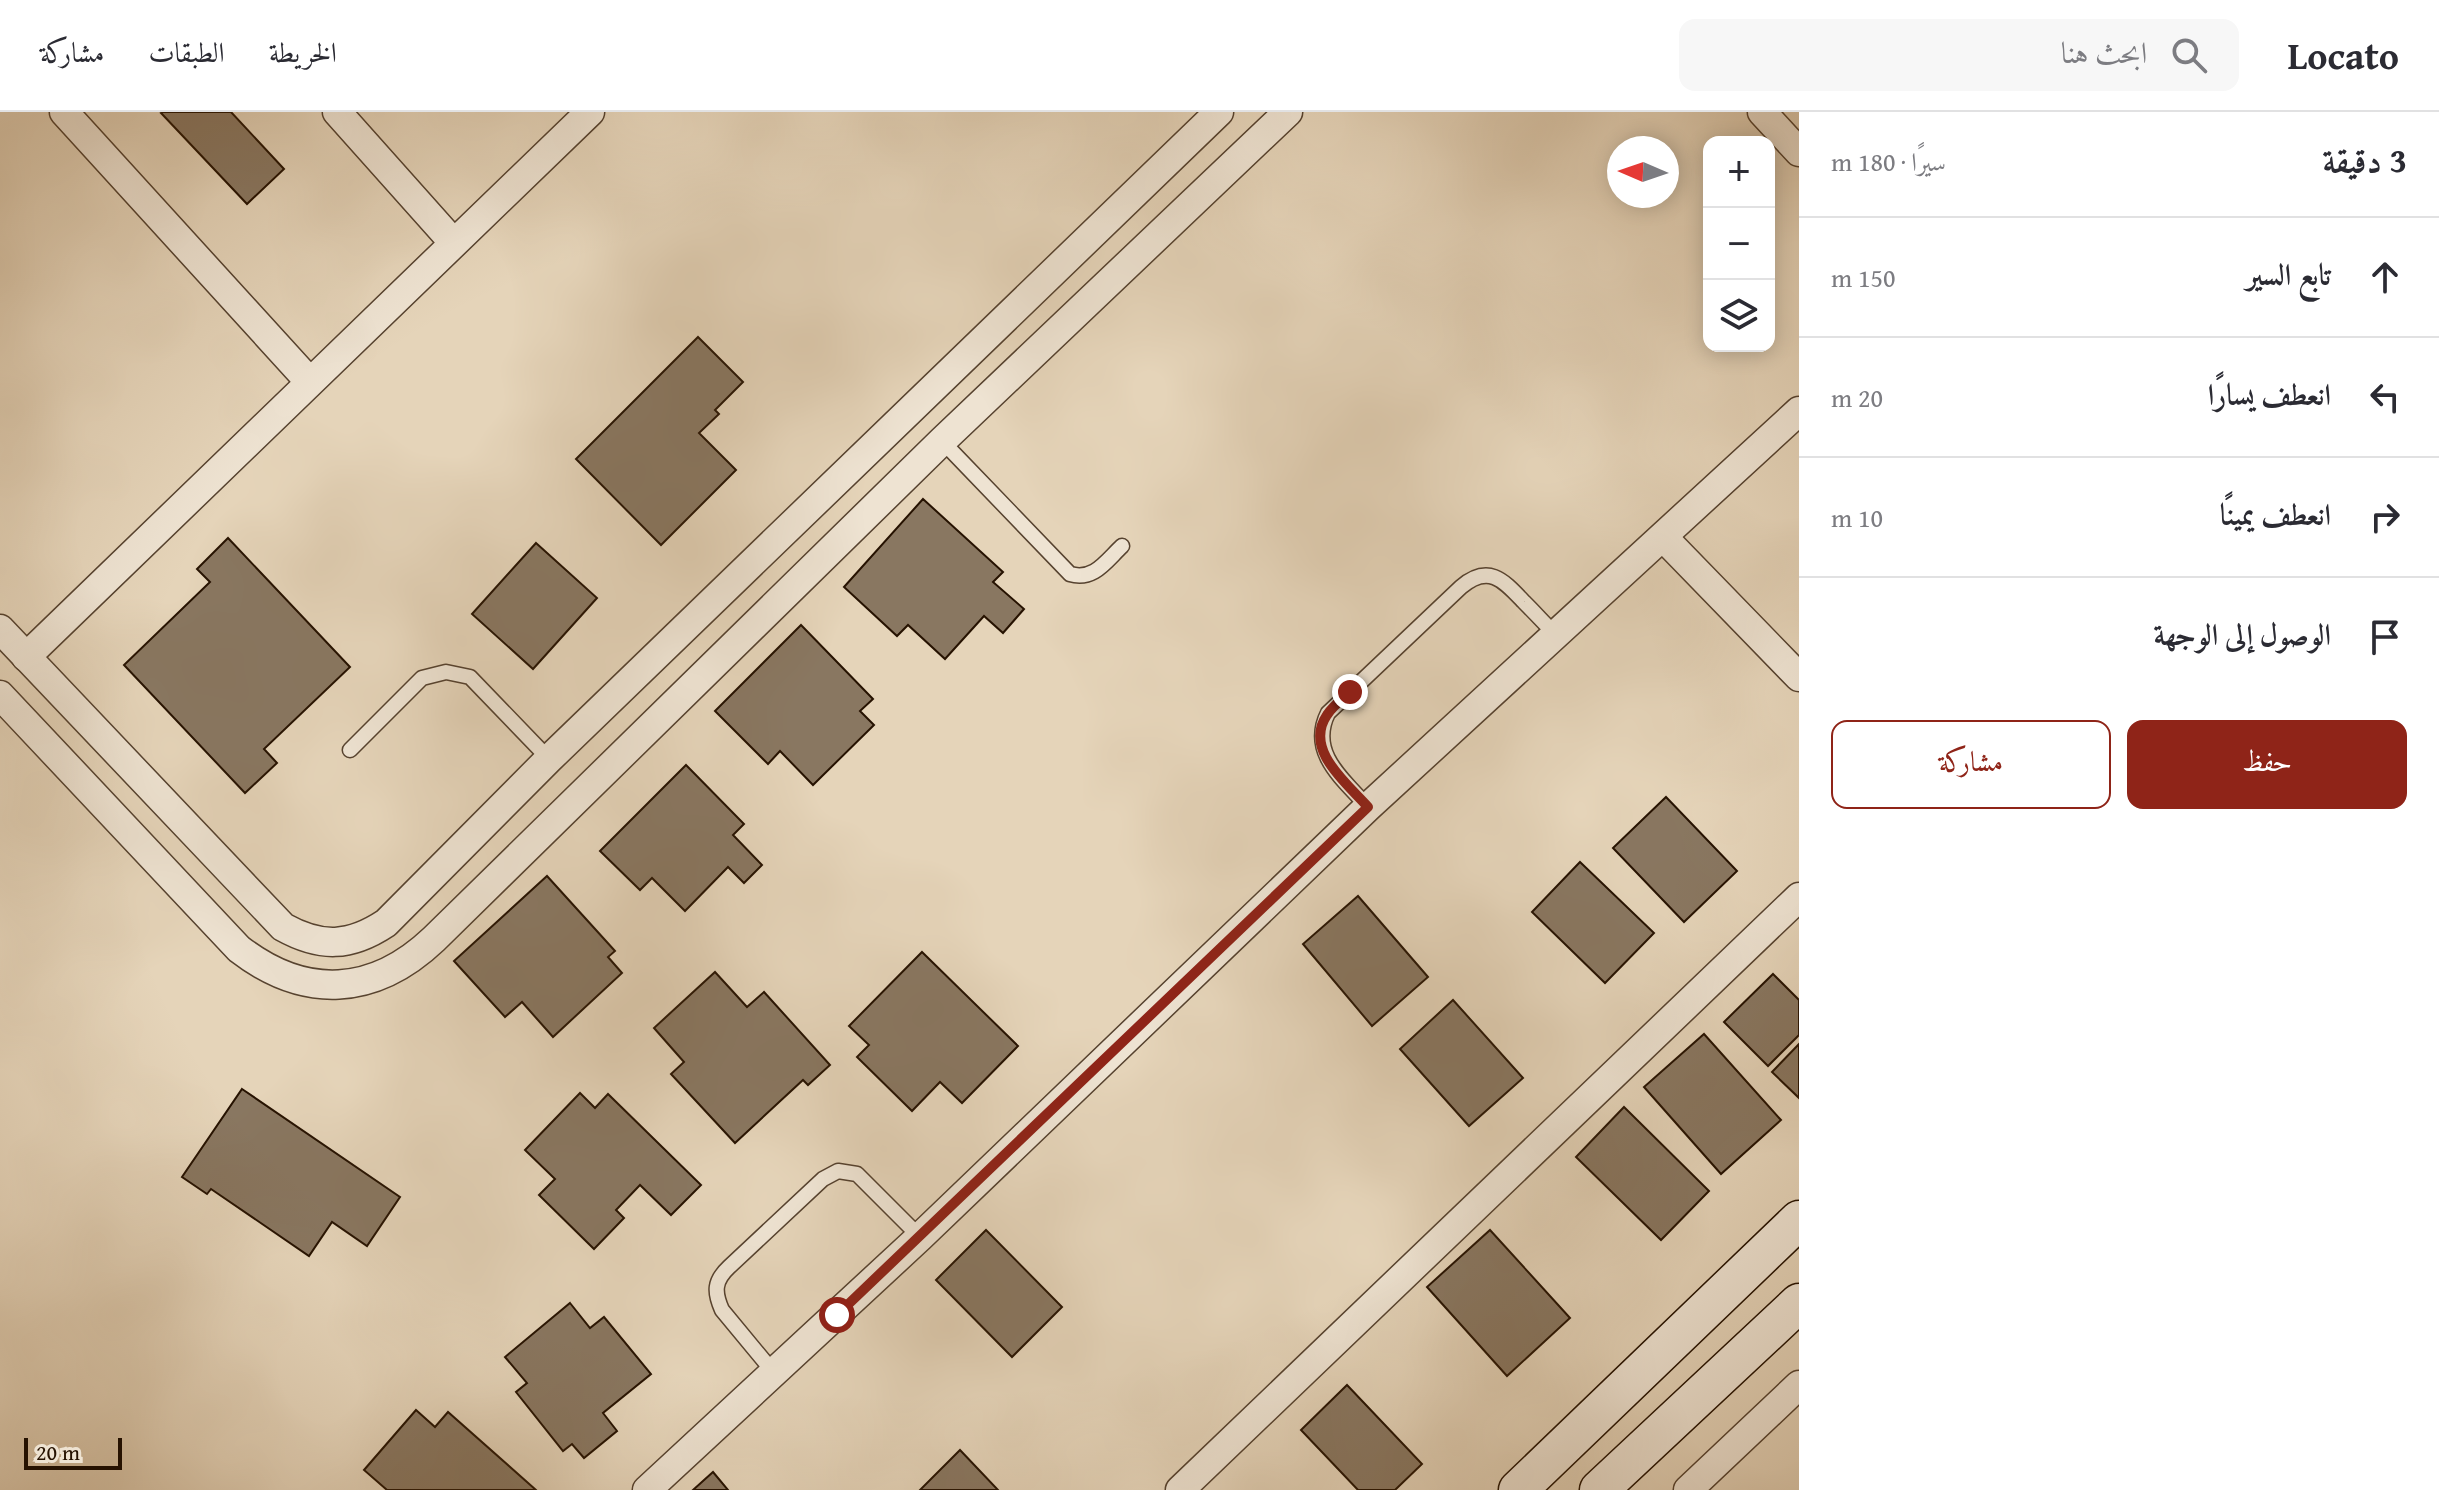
<!DOCTYPE html>
<html lang="ar">
<meta charset="utf-8">
<style>
body{margin:0;font-family:"Gentium Book Plus",Amiri,serif;background:#f7f7f7;color:#2b2b33;direction:rtl}
.controls{position:absolute;right:24px;top:24px;display:grid;overflow:hidden;border-radius:16px;box-shadow:0 4px 20px #0003}
.controls button{width:72px;height:72px;display:grid;place-items:center;padding:0;border:0;border-bottom:2px solid #e1e1e2;background:#fff;color:#2b2b33;font:40px sans-serif}
.compass{position:absolute;left:1607px;top:24px;width:72px;height:72px;border-radius:50%;background:#fff;box-shadow:0 4px 20px #0003;rotate:272deg}
.scale{position:absolute;left:24px;bottom:20px;width:98px;box-sizing:border-box;padding-left:8px;border:4px solid #261201;border-top:0;font-size:22px;line-height:28px;white-space:nowrap;color:#261201;-webkit-text-stroke:6px #eee3d2;paint-order:stroke}
.stop{position:absolute;width:24px;height:24px;margin:-18px;border:6px solid #8f2418;border-radius:50%;background:#fff}
.stop.end{background:#8f2418;border-color:#fff;box-shadow:0 2px 8px #0008}
.list{margin:0;padding:0;list-style:none}
h2{display:flex;justify-content:space-between;align-items:center;height:104px;margin:0;padding:0 32px;font-size:34px}
h2 small{font-size:26px;font-weight:400;color:#7c7c81}
.list li{display:grid;grid-template-columns:52px 1fr auto;gap:24px;align-items:center;box-sizing:border-box;height:120px;padding:0 32px;border-top:2px solid #e1e1e2}
.list b{display:block;font-size:30px;white-space:nowrap}
.list em{font-size:26px;font-style:normal;color:#7c7c81}
.actions{display:flex;gap:16px;padding:24px 32px}
.actions a{flex:1;padding:18px 0;border:2px solid #8f2418;border-radius:16px;text-align:center;font-size:28px;color:#8f2418}
.actions .main{background:#8f2418;color:#fff}
.icon{flex:none;width:44px;height:44px;fill:none;stroke:currentColor;stroke-width:2;stroke-linecap:round;stroke-linejoin:round}
.map{position:relative;flex:none;width:1799px;height:1378px;overflow:hidden;direction:ltr}
header{display:flex;align-items:center;gap:48px;box-sizing:border-box;height:112px;padding:0 40px;background:#fff;border-bottom:2px solid #e1e1e2}
header strong{font-size:38px}
nav{display:flex;gap:44px;margin-inline-start:auto;font-size:28px}
.search{width:560px;height:72px;background:#f7f7f7;display:flex;align-items:center;gap:20px;box-sizing:border-box;padding:0 28px;border-radius:16px;color:#7c7c81;font-size:30px}
main{display:flex}
aside{flex:1;background:#fff}
.map>svg:first-child{display:block}
.building{fill:#897761;stroke:#261201;stroke-width:2}
.lines{fill:none;stroke-linecap:round;stroke-linejoin:round}
.service-casing{stroke:#56422f;stroke-width:17}
.minor-casing{stroke:#56422f;stroke-width:31}
.secondary-casing{stroke:#261201;stroke-width:41}
.service{stroke:#eee3d2;stroke-width:14}
.minor{stroke:#eee3d2;stroke-width:28}
.secondary{stroke:#eee3d2;stroke-width:38}
.route{stroke:#8f2418;stroke-width:10}
</style>
<header>
<strong>Locato</strong>
<div class="search"><svg class="icon" aria-label="search" viewBox="0 0 24 24"><circle cx="10" cy="10" r="6"/><path d="M15 15l6 6"/></svg>ابحث هنا</div>
<nav><a>الخريطة</a><a>الطبقات</a><a>مشاركة</a></nav>
</header>
<main>
<aside>
<h2>3 دقيقة<small>سيرًا · 180 m</small></h2>
<ul class="list">
<li><svg class="icon" aria-label="ahead" viewBox="0 0 24 24"><path d="M12 20V5M6 11l6-6 6 6"/></svg><div><b>تابع السير</b></div><em>150 m</em></li>
<li><svg class="icon" aria-label="left" viewBox="0 0 24 24"><path d="M17 20v-9H6M10 6l-5 5 5 5"/></svg><div><b>انعطف يسارًا</b></div><em>20 m</em></li>
<li><svg class="icon" aria-label="right" viewBox="0 0 24 24"><path d="M7 20v-9h11M14 6l5 5-5 5"/></svg><div><b>انعطف يمينًا</b></div><em>10 m</em></li>
<li><svg class="icon" aria-label="arrive" viewBox="0 0 24 24"><path d="M6 21V4h12l-3 4 3 4H6"/></svg><div><b>الوصول إلى الوجهة</b></div></li>
</ul>
<div class="actions"><a class="main">حفظ</a><a>مشاركة</a></div>
</aside>
<div class="map">
<svg width="1799" height="1378" viewBox="0 0 1799 1378">
<rect width="100%" height="100%" fill="#e5d4b9"/>
<filter id="stains"><feTurbulence type="fractalNoise" baseFrequency=".0025" numOctaves="4"/><feColorMatrix values="0 0 0 0 .2 0 0 0 0 .09 0 0 0 0 .02 0 0 0 .5 -.17"/></filter>
<radialGradient id="worn" r=".72"><stop offset=".6" stop-color="#630" stop-opacity="0"/><stop offset="1" stop-color="#630" stop-opacity=".3"/></radialGradient>
<g class="building">
<polygon points="163,0 231,0 284,57 247,92 161,1"/>
<polygon points="698,225 743,270 715,298 719,302 699,321 736,358 661,433 576,347"/>
<polygon points="923,387 1003,460 993,470 1024,497 1003,521 984,504 945,547 908,513 897,524 844,475"/>
<polygon points="228,426 350,555 264,637 277,651 245,681 124,553 210,470 197,457"/>
<polygon points="536,431 597,486 533,557 472,502"/>
<polygon points="801,513 873,587 860,599 874,613 813,673 780,639 768,652 715,599"/>
<polygon points="686,653 744,712 733,723 762,753 744,771 728,755 685,799 652,766 640,778 600,739"/>
<polygon points="1666,685 1737,759 1684,810 1613,736"/>
<polygon points="1580,750 1654,821 1605,871 1532,800"/>
<polygon points="547,764 615,839 608,845 622,861 553,925 522,890 505,905 454,849"/>
<polygon points="1358,784 1428,865 1372,914 1303,832"/>
<polygon points="922,840 1018,934 962,991 940,970 912,999 857,945 869,933 849,914"/>
<polygon points="715,860 747,895 764,880 830,953 808,973 803,968 735,1031 671,962 684,950 654,916"/>
<polygon points="1773,862 1799,888 1799,923 1768,954 1724,910"/>
<polygon points="1453,888 1523,966 1469,1014 1400,937"/>
<polygon points="1704,922 1781,1008 1721,1062 1644,975"/>
<polygon points="1799,932 1799,986 1772,960"/>
<polygon points="242,977 400,1085 367,1134 332,1110 309,1144 211,1077 207,1082 182,1065"/>
<polygon points="580,981 595,996 608,982 701,1073 671,1103 640,1073 616,1098 624,1106 594,1137 539,1083 555,1067 525,1038"/>
<polygon points="1624,995 1709,1079 1661,1128 1576,1045"/>
<polygon points="986,1118 1062,1195 1012,1245 936,1168"/>
<polygon points="1490,1118 1570,1206 1507,1264 1427,1175"/>
<polygon points="570,1191 590,1216 604,1205 651,1262 603,1301 617,1319 584,1346 572,1332 563,1339 516,1280 527,1271 505,1245"/>
<polygon points="1347,1273 1422,1352 1395,1378 1358,1378 1301,1318"/>
<polygon points="416,1298 435,1315 448,1300 536,1378 387,1378 364,1358"/>
<polygon points="960,1338 998,1378 920,1378"/>
<polygon points="713,1360 728,1378 693,1378"/>
</g>
<g class="lines">
<g class="service-casing">
<g id="service">
<path d="M942,329l128,133c24,7 36,-13 52,-28"/>
<polyline points="350,638 422,566 446,560 470,565 549,647"/>
<path d="M1368,695c-24,-27 -60,-54 -40,-94l133,-126c28,-24 43,-6 63,15 11,11 21,22 32,33"/>
<path d="M775,1262l-53,-64c-8,-18 -8,-29 7,-43l94,-88 15,-8 19,3 63,63"/>
</g>
</g>
<g class="minor-casing">
<g id="minor">
<polyline points="64,0 309,269"/>
<polyline points="337,0 453,130"/>
<polyline points="1762,0 1799,40"/>
<polyline points="1663,425 1799,565"/>
<path d="M0,517l283,298c38,21 67,20 103,-4l163,-164 670,-647"/>
<polyline points="26,545 590,0"/>
<path d="M0,583l239,254c66,51 135,47 195,-10l508,-498 346,-329"/>
<polyline points="647,1378 920,1125 1368,695 1799,299"/>
<polyline points="1180,1378 1799,785"/>
<polyline points="1688,1378 1799,1273"/>
</g>
</g>
<g class="secondary-casing">
<g id="secondary">
<polyline points="1518,1378 1799,1108"/>
<polyline points="1599,1378 1799,1191"/>
</g>
</g>
<use href="#service" class="service"/>
<use href="#minor" class="minor"/>
<use href="#secondary" class="secondary"/>
</g>
<g class="lines">
<path class="route" d="M837,1203l531,-508c-20,-23 -65,-57 -41,-92 5,-8 15,-16 23,-23"/>
</g>
<rect width="100%" height="100%" filter="url(#stains)"/>
<rect width="100%" height="100%" fill="url(#worn)"/>
</svg>
<div class="controls">
<button>+</button>
<button>−</button>
<button><svg class="icon" aria-label="layers" viewBox="0 0 24 24"><path d="M12 4l9 5-9 5-9-5zM3 14l9 5 9-5"/></svg></button>
</div>
<svg class="compass" viewBox="-18 -18 36 36"><path d="M0-13l5 13h-10z" fill="#e53935"/><path d="M0 13l5-13h-10z" fill="#7c7c81"/></svg>
<div class="scale">20 m</div>
<div class="stop" style="left:837px;top:1203px"></div>
<div class="stop end" style="left:1350px;top:580px"></div>
</div>
</main>
